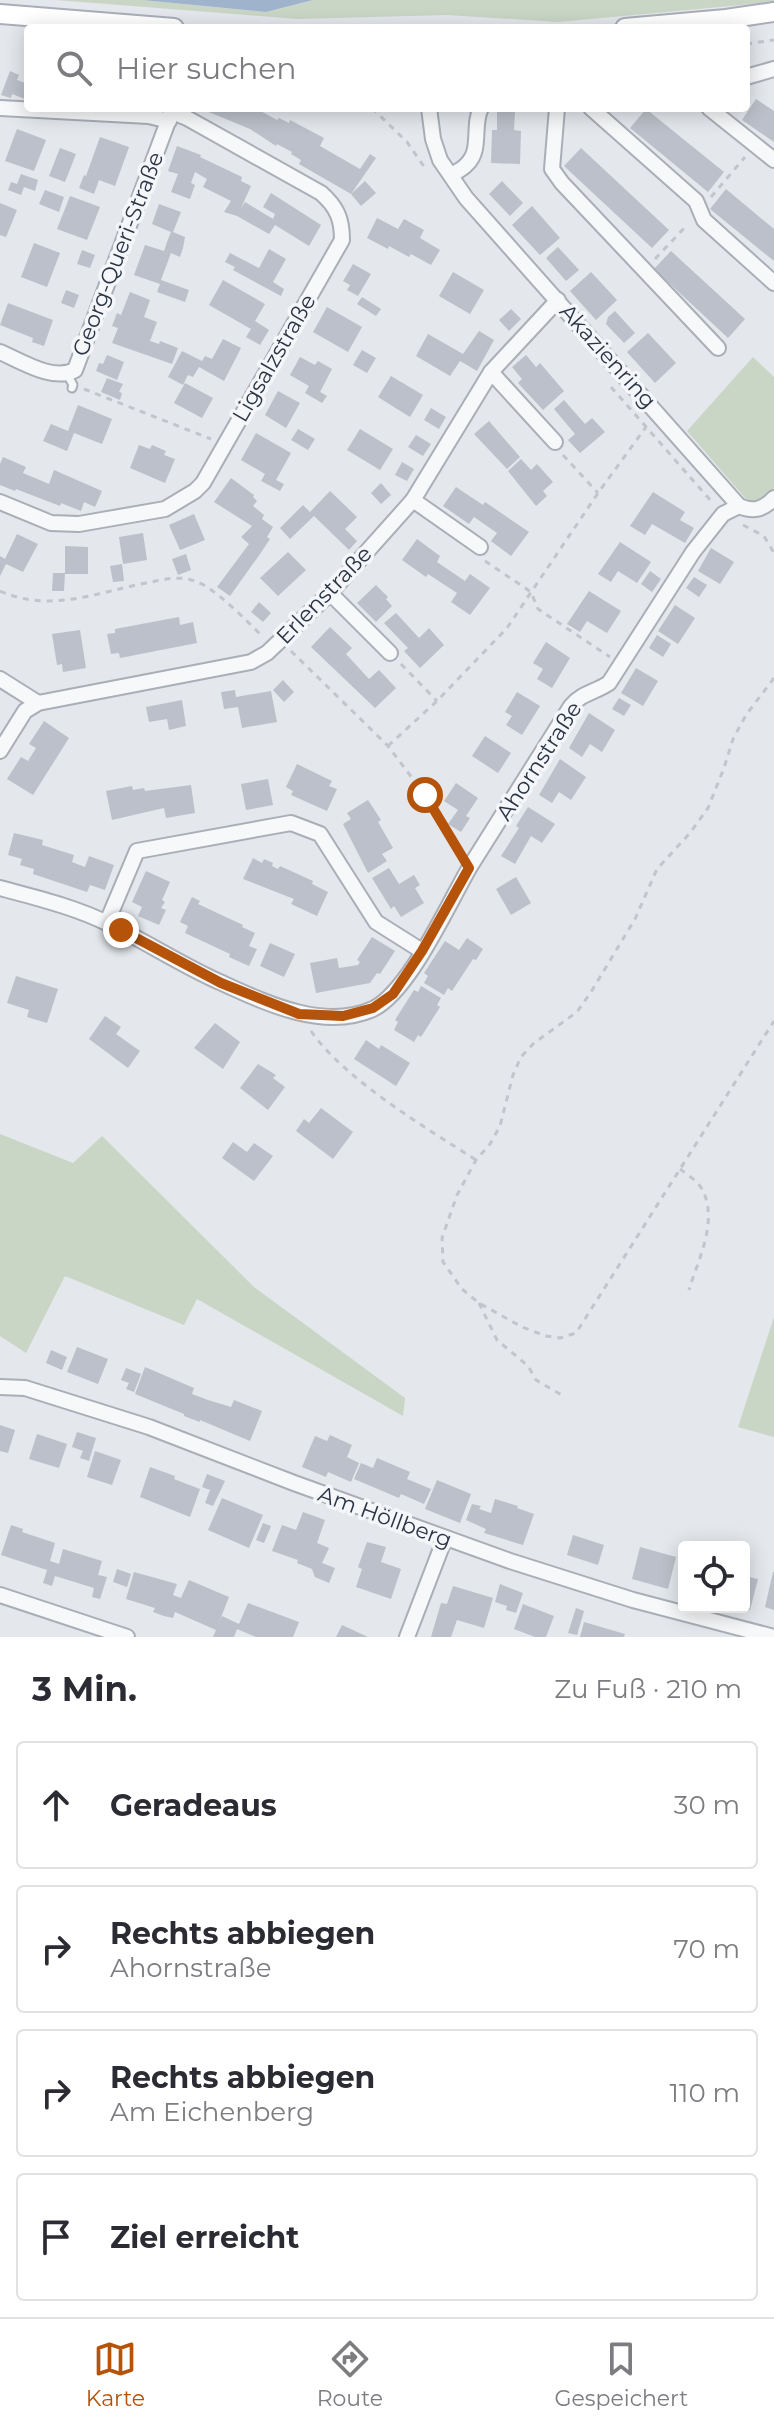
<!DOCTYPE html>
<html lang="de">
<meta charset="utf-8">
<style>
body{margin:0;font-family:Montserrat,sans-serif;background:#f2f2f3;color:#2b2b33}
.controls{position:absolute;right:24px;bottom:24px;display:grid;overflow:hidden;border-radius:8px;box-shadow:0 4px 20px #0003}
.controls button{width:72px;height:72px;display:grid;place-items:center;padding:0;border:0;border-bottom:2px solid #e1e1e2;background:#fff;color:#2b2b33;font:40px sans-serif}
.stop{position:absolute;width:24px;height:24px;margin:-18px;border:6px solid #b45309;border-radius:50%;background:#fff}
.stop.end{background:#b45309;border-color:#fff;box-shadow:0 2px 8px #0008}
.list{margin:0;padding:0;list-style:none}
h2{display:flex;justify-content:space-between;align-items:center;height:104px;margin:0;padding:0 32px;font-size:34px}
h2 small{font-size:26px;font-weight:400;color:#7c7c81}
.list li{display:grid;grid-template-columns:52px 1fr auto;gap:24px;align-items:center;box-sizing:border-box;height:128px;margin:0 16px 16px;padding:0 16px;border:2px solid #e1e1e2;border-radius:8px}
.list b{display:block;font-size:30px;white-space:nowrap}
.list p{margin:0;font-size:26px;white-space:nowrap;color:#7c7c81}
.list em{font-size:26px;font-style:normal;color:#7c7c81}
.icon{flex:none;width:44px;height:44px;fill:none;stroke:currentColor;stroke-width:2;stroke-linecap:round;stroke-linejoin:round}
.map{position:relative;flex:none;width:774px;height:1637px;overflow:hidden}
.search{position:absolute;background:#fff;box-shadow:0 4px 20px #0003;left:24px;right:24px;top:24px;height:88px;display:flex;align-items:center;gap:20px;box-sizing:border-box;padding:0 28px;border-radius:8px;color:#7c7c81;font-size:30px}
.sheet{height:680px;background:#fff}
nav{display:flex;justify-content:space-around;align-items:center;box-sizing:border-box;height:112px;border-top:2px solid #e1e1e2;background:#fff;font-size:22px;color:#7c7c81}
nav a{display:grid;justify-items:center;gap:4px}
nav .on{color:#b45309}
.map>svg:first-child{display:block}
.green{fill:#c9d6c5}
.water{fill:#9fb4cc}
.building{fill:#bbc0ca}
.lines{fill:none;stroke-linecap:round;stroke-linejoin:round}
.service-casing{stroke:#a9aeb7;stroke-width:11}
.minor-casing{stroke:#a9aeb7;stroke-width:18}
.secondary-casing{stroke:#a9aeb7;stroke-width:22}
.path{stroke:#c2c5cb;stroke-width:3;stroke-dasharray:6 6;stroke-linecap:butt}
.service{stroke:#f7f8fa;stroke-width:7}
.minor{stroke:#f7f8fa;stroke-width:14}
.secondary{stroke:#fff;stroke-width:18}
.route{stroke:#b45309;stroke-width:10}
.labels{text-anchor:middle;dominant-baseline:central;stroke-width:7;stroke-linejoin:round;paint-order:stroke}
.street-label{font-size:22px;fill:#2b3445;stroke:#f4f6f9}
</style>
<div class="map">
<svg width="774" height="1637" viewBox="0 0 774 1637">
<rect width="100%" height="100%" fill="#e4e7ec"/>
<g class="green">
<polygon points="56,0 142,0 266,12 313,0 774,0 774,2 558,22 447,15 297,19"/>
<polygon points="753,357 774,377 774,488 767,496 756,502 746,499 687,431"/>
<polygon points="0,1134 73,1163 102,1136 254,1287 405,1398 403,1416 197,1299 184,1325 65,1276 26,1353 0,1336"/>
<polygon points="774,1317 774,1437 738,1427"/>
</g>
<polygon class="water" points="142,0 313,0 266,12"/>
<g class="building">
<polygon points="10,71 19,75 17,80 28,84 28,100 12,94 11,98 1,95"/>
<polygon points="756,99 774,111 774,142 742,120"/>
<polygon points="199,108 255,108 277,120 279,118 289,123 290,120 324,138 320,146 360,169 370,154 376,158 351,194 299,164 301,160 291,154 292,152 277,144 276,146 250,129"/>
<polygon points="646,109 724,172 708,192 630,128"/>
<polygon points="497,111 515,112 514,130 521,131 520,164 491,163 492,130 497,130"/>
<polygon points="17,129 46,140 34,171 5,161"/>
<polygon points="100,137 129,147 115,186 99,180 94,194 79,188 84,175 86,176"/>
<polygon points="177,146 201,155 200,157 242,177 241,181 251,186 241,208 245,202 273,219 275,214 263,207 271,193 321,225 309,246 275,225 269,234 237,216 224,212 231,201 203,187 207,179 195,172 191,183 195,185 190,199 171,192 178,174 168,171"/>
<polygon points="60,148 76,154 65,182 49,176"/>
<polygon points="581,148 669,230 652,248 564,166"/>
<polygon points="21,174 38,180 35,191 24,187 21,195 8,190 11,182 17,184"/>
<polygon points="365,181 376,193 361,206 351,194"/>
<polygon points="502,181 523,203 510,216 489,194"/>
<polygon points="726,189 774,229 774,261 710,209"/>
<polygon points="45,190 64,197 59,212 39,204"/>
<polygon points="70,196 100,207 87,240 57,229"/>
<polygon points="0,203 17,210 6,237 0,235"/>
<polygon points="159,204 181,212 173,232 185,237 183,248 180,257 171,253 161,280 189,290 185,302 157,292 160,284 134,275 145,245 164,251 167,242 171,232 152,224"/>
<polygon points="532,206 560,238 540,255 512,225"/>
<polygon points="377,218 398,229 404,219 424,230 420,238 440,250 431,265 411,254 409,257 389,246 388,249 367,238"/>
<polygon points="34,243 60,253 47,287 21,277"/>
<polygon points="558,247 579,270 566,281 546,258"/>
<polygon points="269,249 286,259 273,282 284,289 281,296 233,270 235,267 225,262 230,253 259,268"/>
<polygon points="82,250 95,255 90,268 77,264"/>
<polygon points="671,251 745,319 728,338 654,269"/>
<polygon points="353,264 371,274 358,296 347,290 350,285 343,281"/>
<polygon points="453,272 484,290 470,314 439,296"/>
<polygon points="591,272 617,300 596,320 570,291"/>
<polygon points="223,280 265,304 255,321 269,330 260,345 246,337 251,329 209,305"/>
<polygon points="66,290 79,295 74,308 61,303"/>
<polygon points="130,292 150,300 144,317 157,322 150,341 159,344 160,341 178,348 172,364 112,343 118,328 112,326 117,313 121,315"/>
<polygon points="362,297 381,309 376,316 357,304"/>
<polygon points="8,303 53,320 44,346 32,342 33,338 0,325"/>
<polygon points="327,307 362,327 348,352 313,332"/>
<polygon points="511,309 521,319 509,331 499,320"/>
<polygon points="615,311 635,333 624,343 606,324 608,317"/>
<polygon points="479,331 494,340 477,371 460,361 450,376 416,356 428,334 463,354"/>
<polygon points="648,333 676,363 655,383 627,352"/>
<polygon points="223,339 241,348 224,381 199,367 193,377 188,375 183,385 168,377 182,351 202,361 205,356 212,359"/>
<polygon points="362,350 376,358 367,373 353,365"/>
<polygon points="107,355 124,362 117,380 96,371 99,363 103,364"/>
<polygon points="526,355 536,367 540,363 564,391 543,410 518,383 522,379 512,367"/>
<polygon points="300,357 315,365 318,361 332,369 320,392 327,396 322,403 305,393 309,386 290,375"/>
<polygon points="391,376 423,395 410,417 378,397"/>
<polygon points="107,378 123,384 119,392 122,393 120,400 101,392"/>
<polygon points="185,383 213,398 202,418 174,403"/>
<polygon points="278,391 300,403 286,428 265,415"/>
<polygon points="564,400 585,424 592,418 605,432 580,453 568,440 575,434 554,409"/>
<polygon points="78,405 112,419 102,444 74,433 67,451 43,441 51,424 68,431"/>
<polygon points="431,408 446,417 439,429 424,420"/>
<polygon points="489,421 520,457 507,469 474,434"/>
<polygon points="298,429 315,439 308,450 291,440"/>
<polygon points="360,429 393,449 380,470 347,450"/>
<polygon points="256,433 291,453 276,480 284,484 280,491 261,481 265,474 241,460"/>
<polygon points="416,435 431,444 423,456 408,447"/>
<polygon points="139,445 150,449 152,445 166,451 164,455 175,459 165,483 130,468"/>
<polygon points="3,457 26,467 23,473 49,484 54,470 102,491 95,507 84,502 81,511 61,503 60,506 16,489 15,491 0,485 0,464"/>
<polygon points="521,459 531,470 537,464 553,482 543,491 547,496 536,506 508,471"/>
<polygon points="402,462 414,469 407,481 395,475"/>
<polygon points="231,478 254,495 253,497 257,501 253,506 264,515 262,519 273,527 267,537 270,539 260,554 230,596 217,587 249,544 241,537 252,526 214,502"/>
<polygon points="381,483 391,495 381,504 371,493"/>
<polygon points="456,487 483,505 485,502 529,532 511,556 491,541 497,533 474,517 469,524 443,506"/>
<polygon points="330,491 357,517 345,529 357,541 349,550 314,516 290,539 280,528 303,505 310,512"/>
<polygon points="653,492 685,512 680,520 694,528 685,543 652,524 645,535 630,526"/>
<polygon points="194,514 205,540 180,550 169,525"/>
<polygon points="143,533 147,560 123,564 119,537"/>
<polygon points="17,534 38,544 23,572 6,564 0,576 0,556 5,559"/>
<polygon points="417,539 440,556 437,562 465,581 470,574 490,588 470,615 451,602 457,593 428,574 426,577 402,560"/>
<polygon points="620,542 651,562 637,583 618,571 611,582 598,574"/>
<polygon points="65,546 88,547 88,574 65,574"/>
<polygon points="711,548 734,562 720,584 698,571"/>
<polygon points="288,552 306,570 278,596 260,578"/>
<polygon points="186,554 191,570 178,575 172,559"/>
<polygon points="122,564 124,581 113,582 110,566"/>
<polygon points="650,571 661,579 652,592 641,584"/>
<polygon points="53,573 65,573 64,591 52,591"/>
<polygon points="694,577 707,585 699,597 686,588"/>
<polygon points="376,585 388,597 386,599 392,606 376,622 357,603"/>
<polygon points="589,591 621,611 607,633 587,621 580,632 567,624"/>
<polygon points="259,602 271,613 263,622 251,612"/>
<polygon points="675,605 695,618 678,644 658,631"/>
<polygon points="396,613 419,638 429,628 444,645 420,668 404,651 408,648 384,623"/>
<polygon points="179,617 180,625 193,622 197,643 120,658 119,653 111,654 107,634 115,633 115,629"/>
<polygon points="330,627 352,648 346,654 369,679 379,670 396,688 375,708 311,647"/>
<polygon points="80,630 86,668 63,672 62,664 57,665 52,634"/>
<polygon points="657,635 671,644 663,657 649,648"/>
<polygon points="546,642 570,658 552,688 537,679 543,669 533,663"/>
<polygon points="636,668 658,681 643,706 621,693"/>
<polygon points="283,680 294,692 284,702 273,690"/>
<polygon points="235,690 236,697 271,691 277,722 242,728 238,707 224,709 221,692"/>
<polygon points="517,692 540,706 522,735 506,725 512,716 505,712"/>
<polygon points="619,698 631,705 624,716 612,709"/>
<polygon points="182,700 186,726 169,730 167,719 149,722 146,707"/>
<polygon points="589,713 615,730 602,752 590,744 582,757 569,748"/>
<polygon points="44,721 69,738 33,795 7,779 21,757 28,761 36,748 29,744"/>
<polygon points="485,736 511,753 498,773 472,756"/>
<polygon points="560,759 586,777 571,800 559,792 552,803 539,795"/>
<polygon points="297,764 332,781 329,786 337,789 327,811 291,795 293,791 286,787"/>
<polygon points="268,779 273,805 246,810 241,784"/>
<polygon points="456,783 478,798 466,816 470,818 461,832 448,824 458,810 444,801"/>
<polygon points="191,785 195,813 166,818 164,808 112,820 106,791 132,786 133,790 144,788 145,791"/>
<polygon points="368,800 381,820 378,822 393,848 382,854 387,861 368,873 343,824 351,819 347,813"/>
<polygon points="528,807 555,824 542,843 531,836 515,864 501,856 519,828 516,826"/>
<polygon points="14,833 43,840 42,845 74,855 72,862 85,867 89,856 114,865 105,890 90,885 87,892 33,874 34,869 20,865 22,859 8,855"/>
<polygon points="253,858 262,863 264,859 273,863 272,866 278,869 280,866 313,881 312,884 328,892 317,916 291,904 294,899 243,879"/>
<polygon points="389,868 399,884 414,875 420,885 415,888 424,903 401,917 394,906 391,909 372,878"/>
<polygon points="146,871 170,882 162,900 165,902 161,908 166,910 159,925 138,916 142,907 132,902"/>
<polygon points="516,877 531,903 511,915 496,889"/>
<polygon points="192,897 200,901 198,904 243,925 242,927 255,933 249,946 257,949 249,966 229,957 230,954 185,933 188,926 180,922"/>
<polygon points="372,937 395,951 380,974 377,973 370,983 316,993 310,963 337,958 339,968 358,965 360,962 357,960"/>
<polygon points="467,938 483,949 476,960 473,959 452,991 448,988 444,995 424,983 428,976 424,973 445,941 459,950"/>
<polygon points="270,943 295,954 284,977 260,966"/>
<polygon points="16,976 58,989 47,1023 27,1017 29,1010 7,1003"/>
<polygon points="421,986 441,998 437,1005 440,1007 421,1037 418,1035 414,1042 394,1030 398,1022 395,1020 414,990 418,992"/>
<polygon points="105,1016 121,1027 116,1034 140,1051 128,1068 89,1039"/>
<polygon points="215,1023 240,1042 223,1069 194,1048"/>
<polygon points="366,1040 379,1049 381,1045 410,1063 396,1086 354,1059"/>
<polygon points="258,1064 276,1075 273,1078 285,1087 268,1110 240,1088"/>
<polygon points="321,1108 353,1132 333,1159 296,1131 304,1119 309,1123"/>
<polygon points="233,1142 247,1152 254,1143 273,1156 254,1181 222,1158"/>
<polygon points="77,1347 108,1359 98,1384 67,1372"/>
<polygon points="51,1350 67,1357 62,1370 46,1363"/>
<polygon points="145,1367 194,1388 192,1394 208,1400 231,1407 234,1400 262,1411 250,1441 200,1420 200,1422 184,1416 184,1414 135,1394"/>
<polygon points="126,1368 141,1374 134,1392 126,1389 129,1383 121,1380"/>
<polygon points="0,1425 15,1430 8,1453 0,1451"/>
<polygon points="77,1432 96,1438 89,1461 80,1458 83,1451 72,1447"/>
<polygon points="37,1434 67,1444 59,1468 29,1459"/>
<polygon points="330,1435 352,1445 347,1457 359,1463 351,1482 328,1472 326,1477 302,1467 315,1436 327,1441"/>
<polygon points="95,1451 121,1460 112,1485 87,1477"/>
<polygon points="377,1458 410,1472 407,1479 431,1489 424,1504 401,1494 399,1498 354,1479 361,1463 373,1468"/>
<polygon points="150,1467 175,1476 174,1479 200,1489 190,1517 140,1497"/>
<polygon points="207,1474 225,1481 213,1506 205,1503 210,1490 202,1487"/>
<polygon points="437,1480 471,1494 460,1523 425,1509"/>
<polygon points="222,1498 263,1515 249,1548 208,1530"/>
<polygon points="495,1499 518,1506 517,1508 534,1514 523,1545 484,1533 486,1529 466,1520 472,1504 481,1506 479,1509 491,1513"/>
<polygon points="303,1512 325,1520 317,1543 329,1548 322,1563 335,1568 329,1583 315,1577 312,1569 297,1563 298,1560 272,1551 282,1525 296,1530"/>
<polygon points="263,1523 271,1526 264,1543 256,1540"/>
<polygon points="11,1525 23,1529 22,1532 55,1543 50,1561 59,1564 63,1549 102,1561 98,1575 107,1577 100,1599 92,1597 94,1588 55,1576 52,1586 43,1583 47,1570 1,1555"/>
<polygon points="573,1535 604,1545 598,1565 567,1555"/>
<polygon points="367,1542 386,1547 381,1562 401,1569 391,1599 356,1587 362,1569 358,1567"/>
<polygon points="640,1547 676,1557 668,1589 632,1579"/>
<polygon points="117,1569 131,1574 127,1587 113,1582"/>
<polygon points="134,1572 177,1584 173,1595 181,1598 189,1580 229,1597 218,1625 222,1616 239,1624 248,1603 299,1622 293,1637 256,1637 237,1629 234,1637 213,1637 216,1630 175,1612 173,1618 164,1616 153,1612 155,1608 126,1599"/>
<polygon points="773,1572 774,1572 774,1610 765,1607"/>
<polygon points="744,1576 758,1579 750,1610 744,1609"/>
<polygon points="500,1584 523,1593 516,1613 506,1610 507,1606 495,1602"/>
<polygon points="453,1586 493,1598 484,1628 457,1620 451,1637 431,1637 441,1603 447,1604"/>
<polygon points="523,1604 554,1616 546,1637 535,1637 514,1629"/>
<polygon points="576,1608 584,1611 577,1635 568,1633"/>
<polygon points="584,1622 625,1634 624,1637 580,1637"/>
<polygon points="342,1625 368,1637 336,1637"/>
</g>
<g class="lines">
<g class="service-casing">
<polyline id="service" points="67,374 73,385 72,388"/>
</g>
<g class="minor-casing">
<g id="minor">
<polyline points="746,77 774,69"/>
<polyline points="0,108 149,116 169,121"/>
<path d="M429,108l4,31 7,21 26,38 273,308c14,6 24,4 35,-8"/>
<polyline points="557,108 552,169 562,183 718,348"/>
<polyline points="591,108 696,201 704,220 774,283"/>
<polyline points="709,108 774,160"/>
<path d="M451,175c5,-3 12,-6 16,-11 15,-14 5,-39 14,-56"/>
<path d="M0,352c21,9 53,30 75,18l98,-262"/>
<polyline points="491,372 555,442"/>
<polyline points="413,500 480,547"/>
<path d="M0,502l51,21 28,1 86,-15 30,-18 8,-8 139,-243c0,-21 -5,-33 -21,-47l-134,-75 -15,-6"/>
<polyline points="330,593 390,653"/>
<polyline points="0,679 38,703"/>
<polyline points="0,751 25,711 38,703 251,662 267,653 330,593 413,500 491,372 558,300"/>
<path d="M0,888c37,10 75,19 109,36 38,18 74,42 113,59 44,20 102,48 151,26 37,-18 76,-107 98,-144 33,-53 67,-106 100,-159 12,-14 23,-13 38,-23l84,-131 30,-38 16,-8"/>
<polyline points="107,922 137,851 291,823 320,834 376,922 422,951"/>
<polyline points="0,1387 25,1388 149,1427 294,1483 510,1561 633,1600 774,1637"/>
<polyline points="0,1595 127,1637"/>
<polyline points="407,1637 445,1538"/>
</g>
</g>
<g class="secondary-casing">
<g id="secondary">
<polyline points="0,14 174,28"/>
<polyline points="625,28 726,19 774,12"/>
</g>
</g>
<g class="path">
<polyline points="746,44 774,40"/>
<polyline points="372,108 407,142 425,168"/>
<polyline points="711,197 745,157"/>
<polyline points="655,259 688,224"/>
<polyline points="611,387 712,502"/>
<polyline points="84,389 211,439"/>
<polyline points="563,455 598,493"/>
<polyline points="743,525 764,536 774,553"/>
<polyline points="485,561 531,592 538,609 610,657"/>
<path d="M0,591c50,22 95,2 146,-8 16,-3 32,-8 49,-2 20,7 51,39 67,55"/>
<polyline points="291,651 388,746 425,795 460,853"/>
<polyline points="401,664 437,701"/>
<polyline points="774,678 746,715 733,739 724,768 708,808 690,833 657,869 635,919 591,992 577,1012 534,1043 521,1057 513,1075 500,1126 490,1144 476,1160 457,1195 442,1238 443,1262 462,1289 479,1303 522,1327 546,1336 560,1338 576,1333 774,1021"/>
<polyline points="388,746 437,701 507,628 598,493 646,427"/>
<path d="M311,1031c33,48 115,97 165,129"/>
<path d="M680,1169c8,6 19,13 23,22 15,31 -5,69 -14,99"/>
<polyline points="479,1303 497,1340 528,1366 536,1380 565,1397"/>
</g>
<use href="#service" class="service"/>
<use href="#minor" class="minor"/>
<use href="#secondary" class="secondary"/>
</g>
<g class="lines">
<polyline class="route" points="121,930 221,983 299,1014 343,1016 373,1008 393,994 422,951 469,868 425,795"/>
</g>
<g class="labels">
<g class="street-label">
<text transform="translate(118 254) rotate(-69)">Georg-Queri-Straße</text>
<text transform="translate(608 356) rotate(48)">Akazienring</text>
<text transform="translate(274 358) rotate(-60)">Ligsalzstraße</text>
<text transform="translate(324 595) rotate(-46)">Erlenstraße</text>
<text transform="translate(539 761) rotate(-57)">Ahornstraße</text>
<text transform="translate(385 1517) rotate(20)">Am Höllberg</text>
</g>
</g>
</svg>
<div class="controls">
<button><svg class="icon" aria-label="locate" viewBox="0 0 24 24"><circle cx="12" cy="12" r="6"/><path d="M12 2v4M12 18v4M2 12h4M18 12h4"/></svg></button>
</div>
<div class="stop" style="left:425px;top:795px"></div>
<div class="stop end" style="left:121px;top:930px"></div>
<div class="search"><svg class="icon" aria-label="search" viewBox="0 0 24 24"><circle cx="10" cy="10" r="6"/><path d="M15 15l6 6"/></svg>Hier suchen</div>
</div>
<section class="sheet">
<h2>3 Min.<small>Zu Fuß · 210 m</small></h2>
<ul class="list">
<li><svg class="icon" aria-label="ahead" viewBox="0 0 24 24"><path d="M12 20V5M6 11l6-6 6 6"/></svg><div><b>Geradeaus</b></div><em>30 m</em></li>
<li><svg class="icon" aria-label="right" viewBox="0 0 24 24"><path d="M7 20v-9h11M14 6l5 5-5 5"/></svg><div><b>Rechts abbiegen</b><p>Ahornstraße</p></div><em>70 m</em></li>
<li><svg class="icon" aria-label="right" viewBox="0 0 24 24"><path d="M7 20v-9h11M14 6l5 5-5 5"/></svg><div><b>Rechts abbiegen</b><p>Am Eichenberg</p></div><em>110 m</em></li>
<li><svg class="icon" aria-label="arrive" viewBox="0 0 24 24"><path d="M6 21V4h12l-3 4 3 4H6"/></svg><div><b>Ziel erreicht</b></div></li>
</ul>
</section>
<nav>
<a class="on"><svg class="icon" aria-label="map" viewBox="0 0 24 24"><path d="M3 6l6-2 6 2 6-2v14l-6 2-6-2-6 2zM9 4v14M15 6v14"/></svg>Karte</a>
<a><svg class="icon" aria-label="directions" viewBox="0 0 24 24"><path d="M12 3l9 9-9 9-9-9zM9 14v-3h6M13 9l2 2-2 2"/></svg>Route</a>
<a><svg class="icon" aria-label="saved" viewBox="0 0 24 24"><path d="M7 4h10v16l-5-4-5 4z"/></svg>Gespeichert</a>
</nav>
